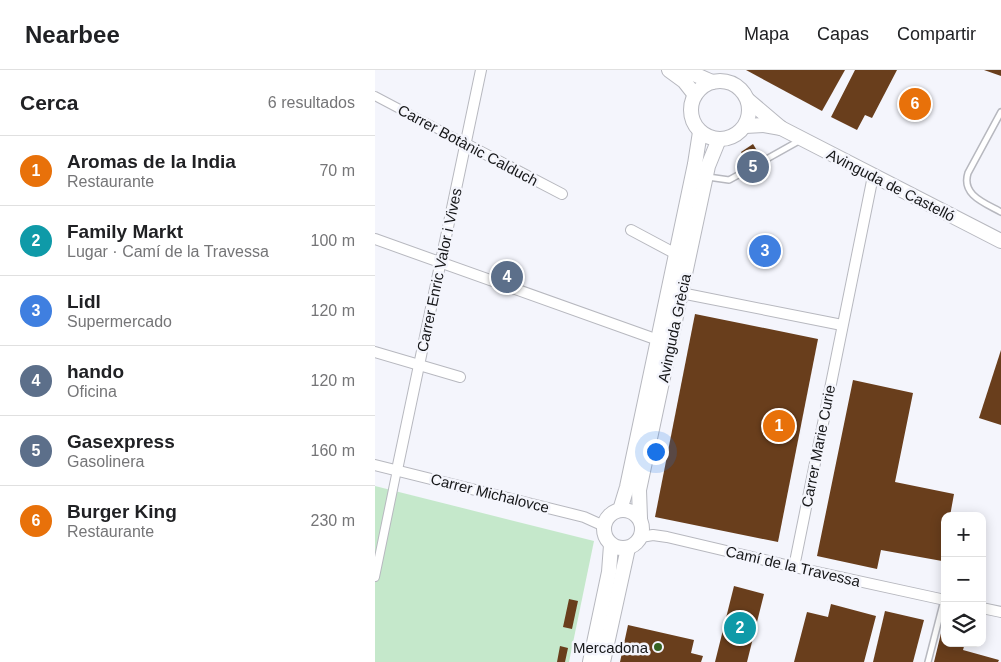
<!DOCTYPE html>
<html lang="es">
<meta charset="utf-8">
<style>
body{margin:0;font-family:Helvetica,sans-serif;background:#f2f2f2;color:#202124}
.controls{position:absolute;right:15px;bottom:15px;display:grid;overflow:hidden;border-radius:10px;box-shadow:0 2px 12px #0003}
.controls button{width:45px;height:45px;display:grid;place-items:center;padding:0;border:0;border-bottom:1px solid #e0e0e0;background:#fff;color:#202124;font:25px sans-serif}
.you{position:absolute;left:280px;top:381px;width:18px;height:18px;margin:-12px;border:4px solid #fff;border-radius:50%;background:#1a73e8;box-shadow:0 0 0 8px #1a73e833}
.badge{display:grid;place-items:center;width:32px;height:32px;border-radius:50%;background:#366322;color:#fff;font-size:16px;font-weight:700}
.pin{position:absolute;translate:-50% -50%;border:2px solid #fff;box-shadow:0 1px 5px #0006}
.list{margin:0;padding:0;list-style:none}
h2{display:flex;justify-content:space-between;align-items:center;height:65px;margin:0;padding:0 20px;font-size:21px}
h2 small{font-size:16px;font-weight:400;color:#757577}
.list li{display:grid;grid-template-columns:32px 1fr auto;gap:15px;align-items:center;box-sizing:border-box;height:70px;padding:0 20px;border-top:1px solid #e0e0e0}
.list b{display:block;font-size:19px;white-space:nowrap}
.list p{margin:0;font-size:16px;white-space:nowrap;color:#757577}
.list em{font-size:16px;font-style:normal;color:#757577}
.icon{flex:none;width:28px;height:28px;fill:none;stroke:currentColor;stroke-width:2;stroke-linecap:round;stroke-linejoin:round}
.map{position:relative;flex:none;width:626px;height:592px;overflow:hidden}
header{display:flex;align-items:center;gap:30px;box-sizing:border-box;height:70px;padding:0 25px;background:#fff;border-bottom:1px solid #e0e0e0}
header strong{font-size:24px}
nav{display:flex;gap:28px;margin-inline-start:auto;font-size:18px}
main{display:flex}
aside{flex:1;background:#fff}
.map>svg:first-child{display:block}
.green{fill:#c5e8cb}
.building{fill:#693e1c}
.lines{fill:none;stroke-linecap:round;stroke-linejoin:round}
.service-casing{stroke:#b7b8bf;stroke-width:8}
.pedestrian-casing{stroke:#b7b8bf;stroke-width:10}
.minor-casing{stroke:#b7b8bf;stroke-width:12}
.secondary-casing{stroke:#b7b8bf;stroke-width:16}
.service{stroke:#fff;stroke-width:5}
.pedestrian{stroke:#fff;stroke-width:8}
.minor{stroke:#fff;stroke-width:10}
.secondary{stroke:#fff;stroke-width:14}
.poi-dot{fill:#366322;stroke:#f4f5fc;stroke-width:2}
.labels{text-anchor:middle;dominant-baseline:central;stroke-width:5;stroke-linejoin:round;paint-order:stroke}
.street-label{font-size:15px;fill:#161719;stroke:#f4f5fc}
.poi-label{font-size:15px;fill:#161719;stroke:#f4f5fc;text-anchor:end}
</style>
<header>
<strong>Nearbee</strong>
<nav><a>Mapa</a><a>Capas</a><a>Compartir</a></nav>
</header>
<main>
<aside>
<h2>Cerca<small>6 resultados</small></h2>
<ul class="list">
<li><span class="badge" style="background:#e8710a">1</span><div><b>Aromas de la India</b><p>Restaurante</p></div><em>70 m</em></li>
<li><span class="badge" style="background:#0f9aa8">2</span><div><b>Family Markt</b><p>Lugar · Camí de la Travessa</p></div><em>100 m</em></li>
<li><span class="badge" style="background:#3f7fe0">3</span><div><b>Lidl</b><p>Supermercado</p></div><em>120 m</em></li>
<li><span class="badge" style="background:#5c6f8a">4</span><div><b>hando</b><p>Oficina</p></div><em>120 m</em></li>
<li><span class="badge" style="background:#5c6f8a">5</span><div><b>Gasexpress</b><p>Gasolinera</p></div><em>160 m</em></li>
<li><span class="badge" style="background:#e8710a">6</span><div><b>Burger King</b><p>Restaurante</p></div><em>230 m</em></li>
</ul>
</aside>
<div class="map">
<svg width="626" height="592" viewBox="0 0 626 592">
<rect width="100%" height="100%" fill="#f4f5fc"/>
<polygon class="green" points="0,416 219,471 194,592 0,592"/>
<g class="building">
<polygon points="371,0 470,0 447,41"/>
<polygon points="480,0 522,0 497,48 490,45 482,60 456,47"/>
<polygon points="609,0 626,0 626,6"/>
<polygon points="378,74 395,102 384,109 366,82"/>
<polygon points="320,244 443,269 403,472 280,447"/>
<polygon points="626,280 626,355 604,348"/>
<polygon points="478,310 538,323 520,412 579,424 575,446 570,446 570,478 567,491 506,480 502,499 442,486"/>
<polygon points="359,516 389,524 372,592 340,592"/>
<polygon points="194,529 203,531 197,559 188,557"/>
<polygon points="456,534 501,546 489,592 419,592 432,542 453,547"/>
<polygon points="510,541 549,550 538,592 498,592"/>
<polygon points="569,551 570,573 590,573 588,580 624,590 623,592 559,592"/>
<polygon points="253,555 319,570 316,583 328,586 326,592 245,592"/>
<polygon points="185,576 193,578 190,592 182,592"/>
</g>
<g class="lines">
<g class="service-casing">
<g id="service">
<path d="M626,42l-33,61c-7,22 17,30 33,39"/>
<polyline points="388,91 422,72 424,68"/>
<polyline points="333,107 354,110 376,98"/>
<polyline points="553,592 569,530"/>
</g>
</g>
<g class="pedestrian-casing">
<g id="pedestrian">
<polyline points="0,26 91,74"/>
<polyline points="0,507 22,400"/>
</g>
</g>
<g class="minor-casing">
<g id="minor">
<polyline points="91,74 187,124"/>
<polyline points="256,160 301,184"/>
<polyline points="0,169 283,270"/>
<polyline points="306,223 467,255"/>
<polyline points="0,282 85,307"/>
<polyline points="0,395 209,447 229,456"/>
<polyline points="22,400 106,0"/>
<polyline points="266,467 278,465 292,467 419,497 570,530"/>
<polyline points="419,497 498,106"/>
<polyline points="607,538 626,542"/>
</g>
</g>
<g class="secondary-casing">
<g id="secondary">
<polyline points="294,0 309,11 320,25"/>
<polyline points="310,0 337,12"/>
<circle cx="345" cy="40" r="29"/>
<polyline points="373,30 406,58 626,171"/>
<polyline points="370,56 389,55 406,58"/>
<circle cx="248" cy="459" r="19"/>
<polyline points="245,440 252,417 320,94 325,62"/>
<polyline points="265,448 264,420 333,96 344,69"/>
<polyline points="215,592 234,502 236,475"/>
<polyline points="228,592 253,478"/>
</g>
</g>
<use href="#service" class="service"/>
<use href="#pedestrian" class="pedestrian"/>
<use href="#minor" class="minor"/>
<use href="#secondary" class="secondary"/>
</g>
<circle class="poi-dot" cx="283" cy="577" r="5"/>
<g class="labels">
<g class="street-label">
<text transform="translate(93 75) rotate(28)">Carrer Botànic Calduch</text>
<text transform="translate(516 115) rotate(27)">Avinguda de Castelló</text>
<text transform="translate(64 200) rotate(-78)">Carrer Enric Valor i Vives</text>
<text transform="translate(299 258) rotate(-78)">Avinguda Grècia</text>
<text transform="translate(443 376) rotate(-79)">Carrer Marie Curie</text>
<text transform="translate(115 423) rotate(14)">Carrer Michalovce</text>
<text transform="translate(418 496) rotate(13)">Camí de la Travessa</text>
</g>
<g class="poi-label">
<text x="273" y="577">Mercadona</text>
</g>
</g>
</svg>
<div class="controls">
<button>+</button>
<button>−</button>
<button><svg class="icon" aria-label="layers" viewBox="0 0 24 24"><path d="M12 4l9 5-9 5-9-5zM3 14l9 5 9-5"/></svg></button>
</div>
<div class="you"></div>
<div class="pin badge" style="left:404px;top:356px;background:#e8710a">1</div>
<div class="pin badge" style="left:365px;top:558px;background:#0f9aa8">2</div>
<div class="pin badge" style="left:390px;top:181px;background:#3f7fe0">3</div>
<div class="pin badge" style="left:132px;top:207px;background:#5c6f8a">4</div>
<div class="pin badge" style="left:378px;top:97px;background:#5c6f8a">5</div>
<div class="pin badge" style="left:540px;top:34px;background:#e8710a">6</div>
</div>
</main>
